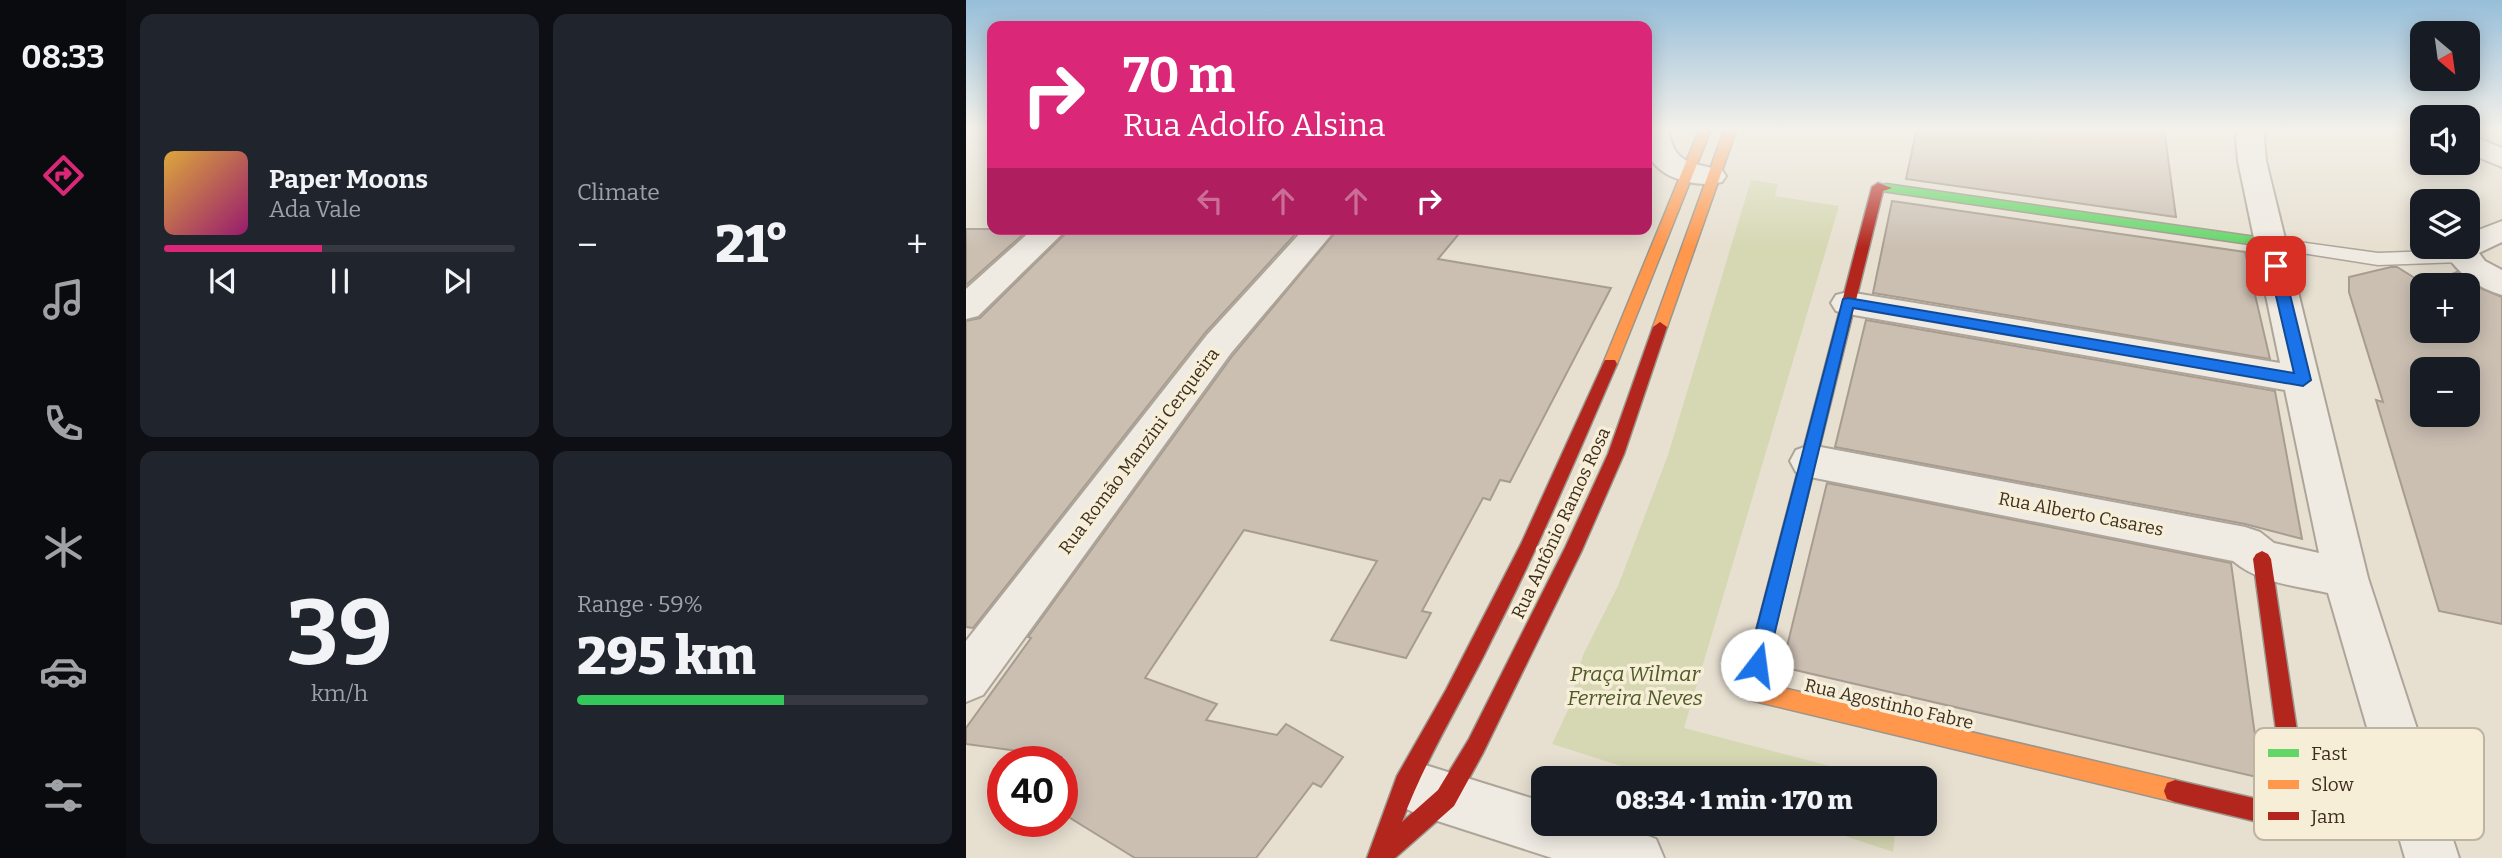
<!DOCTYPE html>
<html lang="en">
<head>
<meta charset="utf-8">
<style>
	body { margin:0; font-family:Bitter,serif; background:#20242c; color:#f1f3f6; height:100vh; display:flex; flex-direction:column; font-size:26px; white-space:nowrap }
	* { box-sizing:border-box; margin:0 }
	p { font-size:23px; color:#9ea1a6 }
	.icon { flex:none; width:38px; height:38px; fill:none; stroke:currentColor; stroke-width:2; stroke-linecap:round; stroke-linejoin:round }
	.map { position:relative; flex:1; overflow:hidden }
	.drawer { display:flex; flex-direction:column; gap:14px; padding:14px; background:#0d0f14; width:840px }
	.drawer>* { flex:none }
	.hud { position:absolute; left:21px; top:21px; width:665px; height:214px; border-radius:14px; box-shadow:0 4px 18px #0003; background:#db2777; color:#fff; overflow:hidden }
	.needle { width:46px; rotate:151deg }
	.controls { position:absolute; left:1444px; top:21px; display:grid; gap:14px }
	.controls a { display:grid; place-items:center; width:70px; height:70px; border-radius:14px; background:#171b24; box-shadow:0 4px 18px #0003; font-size:35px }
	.speed { position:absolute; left:21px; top:746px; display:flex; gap:14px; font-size:35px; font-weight:700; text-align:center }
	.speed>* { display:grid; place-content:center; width:91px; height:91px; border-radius:50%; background:#171b24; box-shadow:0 4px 18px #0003; line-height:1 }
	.speed .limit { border:10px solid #d22; background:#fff; color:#111 }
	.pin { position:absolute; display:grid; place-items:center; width:60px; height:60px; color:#fff; margin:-30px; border-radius:14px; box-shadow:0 4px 10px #0006 }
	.me { position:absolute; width:77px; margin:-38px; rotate:15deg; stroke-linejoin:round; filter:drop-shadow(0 0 5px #0008) }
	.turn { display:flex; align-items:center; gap:24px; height:147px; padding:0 21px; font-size:32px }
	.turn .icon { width:91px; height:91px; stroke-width:2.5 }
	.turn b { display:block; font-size:49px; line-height:60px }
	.lanes { display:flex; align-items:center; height:66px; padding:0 21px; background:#0003; justify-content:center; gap:35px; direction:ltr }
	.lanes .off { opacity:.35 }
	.big { font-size:52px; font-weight:800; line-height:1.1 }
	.drawer .widget { flex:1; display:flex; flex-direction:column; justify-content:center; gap:10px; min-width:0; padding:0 24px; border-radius:14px; background:#20242c }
	.drawer .dial { align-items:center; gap:0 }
	.dial b { font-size:91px; line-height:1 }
	.song { display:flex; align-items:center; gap:21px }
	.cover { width:84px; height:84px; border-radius:10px; background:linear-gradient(135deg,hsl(40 70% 55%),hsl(320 70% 35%)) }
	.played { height:7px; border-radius:4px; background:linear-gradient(90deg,#db2777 45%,#363941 45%) }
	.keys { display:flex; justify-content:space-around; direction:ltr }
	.heat { display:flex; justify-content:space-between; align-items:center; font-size:38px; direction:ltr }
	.charge { height:10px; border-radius:5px; background:linear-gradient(90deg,#34c759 59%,#363941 0) }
	.drawer .tiles { flex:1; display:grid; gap:14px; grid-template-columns:repeat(2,1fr) }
	.trip { position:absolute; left:565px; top:766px; width:406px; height:70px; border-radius:14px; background:#171b24; box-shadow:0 4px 18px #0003; font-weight:800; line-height:70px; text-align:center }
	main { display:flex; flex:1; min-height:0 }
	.tabs { display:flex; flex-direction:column; width:126px; justify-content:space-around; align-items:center; background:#090b0e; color:#9ea1a6 }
	.tabs .icon { width:49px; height:49px }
	.tabs .selected { color:#db2777 }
	.tabs b { font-size:32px; color:#f1f3f6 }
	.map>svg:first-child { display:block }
	.green { fill:#d6d7b3 }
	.building { fill:#cbbfb2; stroke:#a89c90; stroke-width:2; fill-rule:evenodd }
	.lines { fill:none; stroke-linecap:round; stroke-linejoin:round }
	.lane-casing { stroke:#ada599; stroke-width:3 }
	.street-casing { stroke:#ada599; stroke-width:4 }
	.fast-casing { stroke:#9c958a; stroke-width:3 }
	.slow-casing { stroke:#9c958a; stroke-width:3 }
	.jam-casing { stroke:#9c958a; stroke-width:3 }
	.lane { fill:#efebe3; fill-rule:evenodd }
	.street { fill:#efebe3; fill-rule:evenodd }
	.fast { fill:#63d668; fill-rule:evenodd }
	.slow { fill:#ff974d; fill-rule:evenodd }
	.jam { fill:#b3261e; fill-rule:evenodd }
	.route { fill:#1a73e8; stroke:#114b97; stroke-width:2 }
	.labels { text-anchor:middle; stroke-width:7; stroke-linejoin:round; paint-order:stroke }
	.street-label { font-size:18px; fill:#3d2e20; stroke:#f7eed8 }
	.near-park-label { font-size:21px; font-style:italic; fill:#4d5a26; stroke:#f7eed8 }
	.key { fill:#f7eed8; stroke:#bfb4a1; stroke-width:2 }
	.key-label { font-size:19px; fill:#3d2e20 }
</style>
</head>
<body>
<main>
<nav class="tabs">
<b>08:33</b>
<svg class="icon selected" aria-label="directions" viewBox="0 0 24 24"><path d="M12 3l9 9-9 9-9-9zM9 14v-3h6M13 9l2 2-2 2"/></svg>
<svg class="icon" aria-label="music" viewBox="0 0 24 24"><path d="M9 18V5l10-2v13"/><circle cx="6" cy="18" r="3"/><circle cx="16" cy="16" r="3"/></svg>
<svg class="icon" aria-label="phone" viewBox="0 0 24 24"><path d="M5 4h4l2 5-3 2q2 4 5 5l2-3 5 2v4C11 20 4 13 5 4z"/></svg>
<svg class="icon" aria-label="climate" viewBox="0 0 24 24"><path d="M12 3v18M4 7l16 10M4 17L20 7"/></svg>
<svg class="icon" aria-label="car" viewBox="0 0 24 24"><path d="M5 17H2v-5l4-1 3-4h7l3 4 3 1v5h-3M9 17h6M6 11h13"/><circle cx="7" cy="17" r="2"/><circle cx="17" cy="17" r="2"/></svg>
<svg class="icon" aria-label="filters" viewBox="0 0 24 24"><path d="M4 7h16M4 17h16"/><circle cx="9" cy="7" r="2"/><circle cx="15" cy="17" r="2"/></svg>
</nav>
<section class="drawer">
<div class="tiles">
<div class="widget">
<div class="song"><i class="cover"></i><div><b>Paper Moons</b><p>Ada Vale</p></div></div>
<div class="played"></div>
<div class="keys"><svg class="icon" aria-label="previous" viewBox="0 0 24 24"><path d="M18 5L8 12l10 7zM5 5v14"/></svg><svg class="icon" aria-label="pause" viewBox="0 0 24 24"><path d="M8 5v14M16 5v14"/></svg><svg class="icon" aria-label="next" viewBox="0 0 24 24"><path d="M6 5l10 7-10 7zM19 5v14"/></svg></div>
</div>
<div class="widget"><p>Climate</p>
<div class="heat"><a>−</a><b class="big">21°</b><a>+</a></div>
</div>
<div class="widget dial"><b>39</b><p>km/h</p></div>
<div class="widget"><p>Range · 59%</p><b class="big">295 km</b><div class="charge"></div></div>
</div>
</section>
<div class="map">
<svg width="1536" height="858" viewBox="0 0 1536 858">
	<rect width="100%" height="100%" fill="#e7e0d1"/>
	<path class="green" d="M785,180L812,184L809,196L873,206L718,728L914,779H696L586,744L602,710L617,655L652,586L702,455Z
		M843,824H930L927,852Z"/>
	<path class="building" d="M951,128H1198L1210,217L940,179Z
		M926,201L1279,252L1304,359L907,293Z
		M0,229H63L0,285Z
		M104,229H334L239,333L7,628L0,627V321L14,318Z
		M372,229H497L472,259L645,288L544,482L534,480L524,500L517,498L456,611L465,613L440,658L365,640L411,561L278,530L179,678L251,704L240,720L311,735L320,724L377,757L355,787L347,783L290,858H169L96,813V757L0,744V728L65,638L62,637L267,355Z
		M1425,267H1431L1460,285L1491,272L1509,286L1536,297V624L1473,611L1410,400L1417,402L1383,292V277ZM1456,285H1502V331H1456ZM1456,369H1502V415H1456Z
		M900,320L1309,391L1336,539L1279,524L869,447Z
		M861,483L1265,563L1295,778L816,667Z"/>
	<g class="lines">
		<g class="lane-casing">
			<path id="lane" d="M1304,238L1412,253L1495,250L1504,256L1495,262L1412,265L1298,247L1295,243Z"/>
		</g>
		<g class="street-casing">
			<path id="street" d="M681,128H702C707,165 727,163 756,170L760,176L756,182C731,188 689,179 681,150C679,144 681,134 681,128Z
				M1274,128H1300L1298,137L1300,161L1402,578L1493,858H1439L1362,593C1330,586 1293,583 1267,561L844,477L830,472L824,461L830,450L844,445L1279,527L1294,532L1308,543L1353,553L1319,390L882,314L870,311L865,303L870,295L882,292L1314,363L1272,161L1270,137Z
				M1502,134L1536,148V167L1502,153Z
				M1536,221V242L1513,253L1519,261L1536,270V295C1511,288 1492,273 1478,252L1482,247H1502V234Z
				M67,229H101L12,316L0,319V289Z
				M338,229H370L265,353L17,695L0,702V641L241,335Z
				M456,764L578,802V824H651L690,839L698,858H586L456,816L438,808L430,790L438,772Z"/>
		</g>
		<g class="fast-casing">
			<path id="fast" d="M920,184L1304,239L1310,243L1304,247L916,191L914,188Z"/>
		</g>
		<g class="slow-casing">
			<path id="slow" d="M734,128L745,129L651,364L649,368H639L637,364Z
				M759,128H771L701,327L694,332L689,330L687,327Z
				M798,626L805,629L807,635L796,683L1209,780L1217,783L1220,791L1217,799L1209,802L784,700L777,697L774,690L789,635L791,629Z"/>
		</g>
		<g class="jam-casing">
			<path id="jam" d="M912,183L926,188L917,191L807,635L805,641L798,644L791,641L789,635L906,187Z
				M694,322L701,327L658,454L616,550L517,753L488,806L429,858H401L431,776L480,690L555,544L637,364L639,360H649L651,364C611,457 571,550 525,641C496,701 459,759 436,822L472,790L503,739L599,548L642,454L687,327Z
				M1296,551L1302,554L1305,559L1341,797L1333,823L1313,827L1209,802L1201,799L1198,791L1201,783L1209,780L1317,805L1319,797L1287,559L1290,554Z"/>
		</g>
		<use href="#lane" class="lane"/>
		<use href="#street" class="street"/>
		<use href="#fast" class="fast"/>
		<use href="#slow" class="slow"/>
		<use href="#jam" class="jam"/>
	</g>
	<linearGradient id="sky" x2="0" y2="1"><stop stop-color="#96bed9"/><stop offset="0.52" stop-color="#f4f1ea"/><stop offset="1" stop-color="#f4f1ea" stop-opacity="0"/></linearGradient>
	<rect width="1536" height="248" fill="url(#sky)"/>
	<path class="route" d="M1310,262L1317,266L1345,380L1337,386L887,308L801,665L798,672L791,674L784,672L781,665L877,299L882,298L1328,373L1303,266Z"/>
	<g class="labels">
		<g class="street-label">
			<text transform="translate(173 451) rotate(-53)" y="6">Rua Romão Manzini Cerqueira</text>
			<text transform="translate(1115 514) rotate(11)" y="6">Rua Alberto Casares</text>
			<text transform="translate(595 523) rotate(-65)" y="6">Rua Antônio Ramos Rosa</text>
			<text transform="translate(923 704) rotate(13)" y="6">Rua Agostinho Fabre</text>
		</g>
		<g class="near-park-label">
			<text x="669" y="681">Praça Wilmar<tspan x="669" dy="24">Ferreira Neves</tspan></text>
		</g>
	</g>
	<rect x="1288" y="728" width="230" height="112" rx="10" class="key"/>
	<rect x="1302" y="749" width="31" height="8" fill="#63d668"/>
	<rect x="1302" y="780" width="31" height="9" fill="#ff974d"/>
	<rect x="1302" y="812" width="31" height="8" fill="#b3261e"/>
	<g class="key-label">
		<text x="1345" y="760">Fast</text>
		<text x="1345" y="791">Slow</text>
		<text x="1345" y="823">Jam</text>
	</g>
</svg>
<div class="controls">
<a><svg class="needle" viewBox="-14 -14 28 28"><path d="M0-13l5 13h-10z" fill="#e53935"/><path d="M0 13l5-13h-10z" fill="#9ea1a6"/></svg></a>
<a><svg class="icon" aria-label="sound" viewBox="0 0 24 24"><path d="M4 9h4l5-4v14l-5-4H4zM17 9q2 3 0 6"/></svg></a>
<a><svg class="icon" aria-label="layers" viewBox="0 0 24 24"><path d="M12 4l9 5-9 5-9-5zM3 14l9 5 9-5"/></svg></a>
<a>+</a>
<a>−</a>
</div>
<div class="speed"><div class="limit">40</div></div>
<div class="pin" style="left:1310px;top:266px;background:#d93025"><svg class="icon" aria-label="arrive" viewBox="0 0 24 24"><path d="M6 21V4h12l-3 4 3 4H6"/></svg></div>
<svg class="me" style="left:791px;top:665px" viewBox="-20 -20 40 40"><circle r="19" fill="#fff"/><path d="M0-13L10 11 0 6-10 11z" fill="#1a73e8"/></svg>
<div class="trip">08:34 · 1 min · 170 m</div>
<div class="hud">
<div class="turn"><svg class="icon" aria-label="right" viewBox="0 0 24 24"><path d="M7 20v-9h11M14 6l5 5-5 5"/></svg><div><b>70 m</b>Rua Adolfo Alsina</div></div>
<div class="lanes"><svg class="icon off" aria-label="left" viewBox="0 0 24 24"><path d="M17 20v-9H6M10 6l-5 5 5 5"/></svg><svg class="icon off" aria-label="ahead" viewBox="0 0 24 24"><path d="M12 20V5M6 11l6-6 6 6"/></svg><svg class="icon off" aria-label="ahead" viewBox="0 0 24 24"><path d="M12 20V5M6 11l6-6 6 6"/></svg><svg class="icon" aria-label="right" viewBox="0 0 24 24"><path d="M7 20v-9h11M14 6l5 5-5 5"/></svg></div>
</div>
</div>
</main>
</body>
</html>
